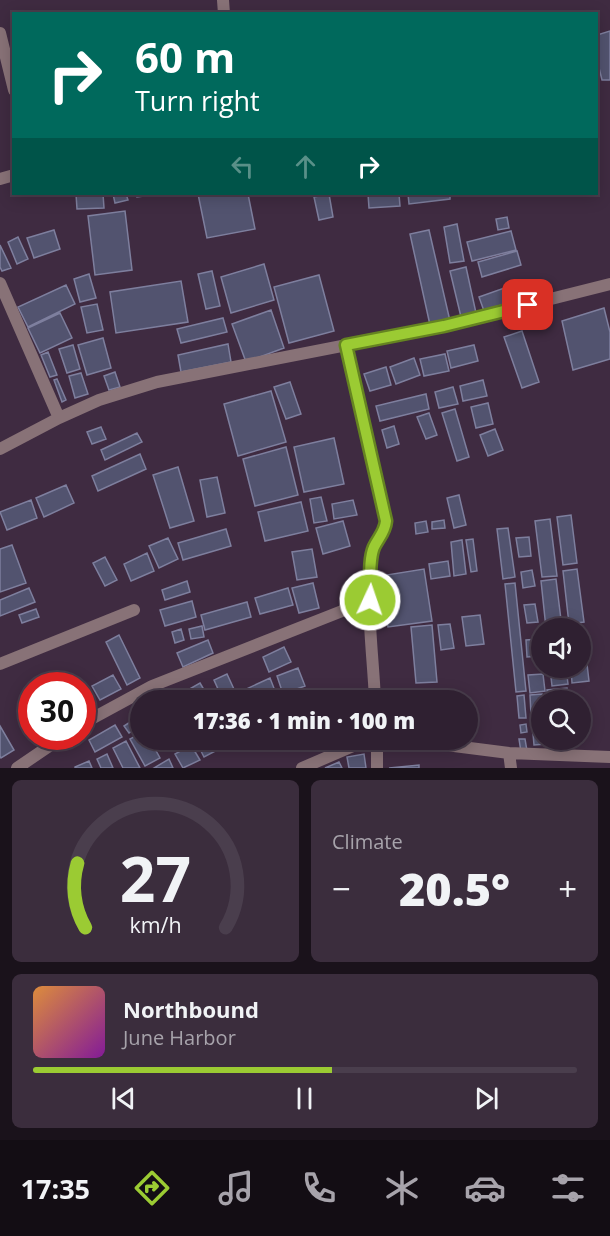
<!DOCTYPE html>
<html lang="en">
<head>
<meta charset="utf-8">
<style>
	body { margin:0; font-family:"Open Sans",sans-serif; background:#3b2d3d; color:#f1f3f6; height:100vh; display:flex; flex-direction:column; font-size:22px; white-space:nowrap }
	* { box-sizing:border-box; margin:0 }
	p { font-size:20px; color:#a7a3ab }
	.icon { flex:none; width:33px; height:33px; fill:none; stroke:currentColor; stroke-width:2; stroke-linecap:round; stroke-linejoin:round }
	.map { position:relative; height:768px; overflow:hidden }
	.details { display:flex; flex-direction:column; gap:12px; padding:12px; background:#1a121b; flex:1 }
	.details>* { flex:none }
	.guide { position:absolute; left:12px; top:12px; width:586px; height:183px; border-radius:0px; box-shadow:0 3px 15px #0003,0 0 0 2px #4a3e4d; background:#00695c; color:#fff; overflow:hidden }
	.tools { position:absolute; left:531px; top:618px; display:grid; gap:12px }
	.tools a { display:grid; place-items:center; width:60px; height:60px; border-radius:50%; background:#2f2031; box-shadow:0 3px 15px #0003,0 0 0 2px #4a3e4d; font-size:30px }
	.speed { position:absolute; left:18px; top:672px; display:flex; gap:12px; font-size:30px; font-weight:700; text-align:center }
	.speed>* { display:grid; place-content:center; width:78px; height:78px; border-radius:50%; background:#2f2031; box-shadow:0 3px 15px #0003,0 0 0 2px #4a3e4d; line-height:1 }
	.speed .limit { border:9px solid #d22; background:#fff; color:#111 }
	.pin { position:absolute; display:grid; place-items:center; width:51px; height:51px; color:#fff; margin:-26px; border-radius:12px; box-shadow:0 3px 9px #0006 }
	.me { position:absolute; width:66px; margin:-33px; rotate:3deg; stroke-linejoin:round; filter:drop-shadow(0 0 4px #0008) }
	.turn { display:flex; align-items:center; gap:21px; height:126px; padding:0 24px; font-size:27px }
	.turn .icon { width:78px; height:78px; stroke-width:2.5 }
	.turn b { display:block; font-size:42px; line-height:51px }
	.lanes { display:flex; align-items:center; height:57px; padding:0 24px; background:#0003; justify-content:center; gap:30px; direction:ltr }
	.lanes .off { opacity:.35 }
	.big { font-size:45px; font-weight:800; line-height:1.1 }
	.details .widget { flex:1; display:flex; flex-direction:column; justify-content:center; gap:9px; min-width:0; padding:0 21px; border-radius:9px; background:#3b2d3d }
	.details .dial { align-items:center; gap:0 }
	.dial svg { height:156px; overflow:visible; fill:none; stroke:#4a3e4d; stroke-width:7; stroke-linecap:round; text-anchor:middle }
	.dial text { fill:#f1f3f6; stroke:none }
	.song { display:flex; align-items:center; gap:18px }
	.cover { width:72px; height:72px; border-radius:9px; background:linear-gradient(135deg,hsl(30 70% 55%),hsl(290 70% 35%)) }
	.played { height:6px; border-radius:3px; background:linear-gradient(90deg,#9bcb33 55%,#4a3e4d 55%) }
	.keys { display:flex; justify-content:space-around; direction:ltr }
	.heat { display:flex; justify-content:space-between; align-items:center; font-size:33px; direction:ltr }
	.details .tiles { flex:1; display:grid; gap:12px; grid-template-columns:1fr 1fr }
	.widget:last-child { grid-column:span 2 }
	.trip { position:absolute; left:130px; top:690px; width:348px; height:60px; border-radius:30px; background:#2f2031; box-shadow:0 3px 15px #0003,0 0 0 2px #4a3e4d; font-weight:800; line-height:60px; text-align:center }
	.tab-bar { display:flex; height:96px; justify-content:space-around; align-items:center; background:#130d14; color:#a7a3ab }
	.tab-bar .icon { width:42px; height:42px }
	.tab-bar .selected { color:#9bcb33 }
	.tab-bar b { font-size:27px; color:#f1f3f6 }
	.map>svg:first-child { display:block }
	.building { fill:#52536f; stroke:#7e7f9e; stroke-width:1.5 }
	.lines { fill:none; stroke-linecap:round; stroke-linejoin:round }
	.street { stroke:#887277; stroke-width:12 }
	.route-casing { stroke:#658421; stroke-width:15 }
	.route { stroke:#9bcb33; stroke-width:10 }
</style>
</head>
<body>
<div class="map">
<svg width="610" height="768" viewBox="0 0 610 768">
	<rect width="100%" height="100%" fill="#3f2b41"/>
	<path class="building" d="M610,31V80H602L597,60V35Z
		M76,194H103L104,208L77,209Z
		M113,194H126L128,200L115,203Z
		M137,194H160L137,197Z
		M198,194H248L255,229L207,238Z
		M329,194L333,217L319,220L314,197Z
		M368,194H399L400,206L369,208Z
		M408,194H450V199L409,204Z
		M125,211L132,270L95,275L88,216Z
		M507,217L509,228L498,230L496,219Z
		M457,224L464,261L450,263L444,227Z
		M54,230L60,249L34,258L27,238Z
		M429,230L450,321L430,325L410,234Z
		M511,231L516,250L472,261L467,242Z
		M18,237L28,259L17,264L8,242Z
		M0,245L11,268L2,271L0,267Z
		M517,251L521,265L482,277L478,262Z
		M264,264L274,300L231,313L221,277Z
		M466,267L476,313L461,317L450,271Z
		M212,271L220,306L206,309L198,274Z
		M89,274L96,298L80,302L74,279Z
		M319,275L334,331L289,343L274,287Z
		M181,281L188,322L116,333L110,292Z
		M524,281L529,295L484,311L479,297Z
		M66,285L75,304L28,327L18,307Z
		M97,304L103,330L87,333L81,307Z
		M604,308L610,332V359L573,370L562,321Z
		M271,310L284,348L246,362L232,324Z
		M60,313L72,338L40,353L28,328Z
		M223,318L227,332L181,343L177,329Z
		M522,331L539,382L522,388L504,337Z
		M103,338L111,368L87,375L78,345Z
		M228,344L231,362L181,372L178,355Z
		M73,345L80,369L67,373L59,349Z
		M474,345L478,361L451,368L447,351Z
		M48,352L57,375L50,377L41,355Z
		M445,354L449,371L424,376L420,359Z
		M414,358L420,375L396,384L390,367Z
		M386,367L391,385L370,391L364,374Z
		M115,372L120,387L109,390L104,376Z
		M81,373L88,394L75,398L69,376Z
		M57,379L66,400L62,402L54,380Z
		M483,380L487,396L463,401L460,386Z
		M290,382L301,414L286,419L274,387Z
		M453,387L458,404L439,408L435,392Z
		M271,391L286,442L238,456L224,404Z
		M426,394L429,409L380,421L376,406Z
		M488,403L493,424L476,428L471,407Z
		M455,409L469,457L457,461L442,413Z
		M429,413L437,435L426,439L417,417Z
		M394,426L399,444L387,448L382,430Z
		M101,427L106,439L92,444L87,432Z
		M495,429L503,450L488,456L480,435Z
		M137,433L142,442L105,460L101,450Z
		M334,438L344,484L304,492L294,447Z
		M286,447L298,495L255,506L243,459Z
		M140,454L146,469L98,491L92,476Z
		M178,467L194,521L170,528L153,475Z
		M217,477L225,513L207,517L200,480Z
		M66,485L74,503L44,517L36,498Z
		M459,495L466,525L454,528L447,498Z
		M321,497L327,521L314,523L310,499Z
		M31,500L37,518L7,530L0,512Z
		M353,500L357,515L334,519L332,504Z
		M301,502L308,531L265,541L258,512Z
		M571,515L577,563L563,565L557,517Z
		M550,519L557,576L542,577L535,521Z
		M444,520L445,528L432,529V522Z
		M343,521L350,546L323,554L316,528Z
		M426,521L428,532L416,534L415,523Z
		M508,528L515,577L503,579L497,529Z
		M226,529L231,546L183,560L178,543Z
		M529,537L531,556L519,557L516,538Z
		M168,538L178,559L159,568L149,546Z
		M473,539L477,571L471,572L466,540Z
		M462,540L466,574L454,576L451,542Z
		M12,545L26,583L0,592V549Z
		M312,549L317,577L297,580L292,552Z
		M147,553L154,571L131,581L124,564Z
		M105,557L117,580L105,586L93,563Z
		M448,561L450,576L431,579L429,564Z
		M424,569L432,621L388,627L380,576Z
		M577,569L584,622L569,624L563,571Z
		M532,570L535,586L523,588L521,572Z
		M556,579L562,628H546L541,581Z
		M187,581L190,592L165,600L162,590Z
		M313,583L319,608L299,613L292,588Z
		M515,583L526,691L516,692L505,584Z
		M29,588L35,602L0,616V600Z
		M288,588L293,605L260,614L255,598Z
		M192,601L196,617L165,626L160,610Z
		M247,602L251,617L205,630L201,615Z
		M535,604L538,622L527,623L524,605Z
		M36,609L39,617L22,623L19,615Z
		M480,615L484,644L466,646L462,617Z
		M450,624L454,648L441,650L438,625Z
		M432,625L437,682L416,683L411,627Z
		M202,626L204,637L191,639L189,629Z
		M181,629L184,640L175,643L172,632Z
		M583,630L589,681L572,683L571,668H580V631Z
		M119,635L140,678L127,685L106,642Z
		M539,639L540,656L527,657L526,640Z
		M208,640L213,653L183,667L177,653Z
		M284,647L291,662L269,672L263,657Z
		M298,668L305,686L283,694L277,676Z
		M550,668H566L568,684L552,686Z
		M227,674L239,700H223L214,680Z
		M543,674L545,691L530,693L528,675Z
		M113,675L121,689L100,700L92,686Z
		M270,678L277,696L268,700H247L242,691Z
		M200,683L210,700H182L179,695Z
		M567,688L568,700H548L547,690Z
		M542,694V714L531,715L530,695Z
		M524,695L526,718H519L517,696Z
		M141,715V726L129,733L124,726Z
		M542,721V740H546V744L534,745L532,722Z
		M526,724L527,732L521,733L520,725Z
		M115,725L122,737L95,752L89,740Z
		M0,726L14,750L1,758L0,756Z
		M141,733V740H150L160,758L145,766L130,739Z
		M519,739H525L527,751L521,752Z
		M198,740H225L227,745L204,757L196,741Z
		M279,740H302L285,750Z
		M126,741L140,768H123L113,748Z
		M191,745L200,760L183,768L175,754Z
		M107,754L113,768H101L97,759Z
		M364,754L366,768H349L347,757Z
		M169,759L173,768H154Z
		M89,761L92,768H75V767Z
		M339,762L342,768H325Z
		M419,765V768H389Z"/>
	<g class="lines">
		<path class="street" d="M223,0L224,14
			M0,33L14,90
			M0,179L14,175
			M0,283L59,418
			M346,345L386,521C385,534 374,542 372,555C365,600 373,654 375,700
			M0,449L59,418L99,400L157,382L444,326L610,284
			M0,664L134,610
			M82,724L152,686L370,600
			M407,740L509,753L610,757
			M509,753L511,768
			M17,768L64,736
			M302,768L367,740
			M377,768V740"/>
	</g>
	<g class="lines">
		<g class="route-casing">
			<path id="route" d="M370,600C371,584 368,561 374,547C379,537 385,532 386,521L346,345L444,326L528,305"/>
		</g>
		<use href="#route" class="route"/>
	</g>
</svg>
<div class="tools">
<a><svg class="icon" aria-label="sound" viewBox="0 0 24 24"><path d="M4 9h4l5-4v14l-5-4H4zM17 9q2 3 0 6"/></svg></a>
<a><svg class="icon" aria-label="search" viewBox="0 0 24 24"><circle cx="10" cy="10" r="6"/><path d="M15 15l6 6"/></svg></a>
</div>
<div class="speed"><div class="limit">30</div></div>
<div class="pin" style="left:528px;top:305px;background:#d93025"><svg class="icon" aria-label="arrive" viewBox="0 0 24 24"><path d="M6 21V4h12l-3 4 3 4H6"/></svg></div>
<svg class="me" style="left:370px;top:600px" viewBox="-20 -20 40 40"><circle r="17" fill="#9bcb33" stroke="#fff" stroke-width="3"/><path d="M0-11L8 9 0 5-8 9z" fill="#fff"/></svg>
<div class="trip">17:36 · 1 min · 100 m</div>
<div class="guide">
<div class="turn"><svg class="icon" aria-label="right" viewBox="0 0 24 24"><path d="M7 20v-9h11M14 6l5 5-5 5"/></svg><div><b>60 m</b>Turn right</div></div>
<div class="lanes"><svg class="icon off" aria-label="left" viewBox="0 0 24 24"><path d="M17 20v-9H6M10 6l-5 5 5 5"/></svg><svg class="icon off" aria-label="ahead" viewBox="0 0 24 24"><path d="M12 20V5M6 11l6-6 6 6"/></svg><svg class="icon" aria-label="right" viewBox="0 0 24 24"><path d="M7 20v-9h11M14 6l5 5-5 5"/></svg></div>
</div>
</div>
<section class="details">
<div class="tiles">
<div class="widget dial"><svg viewBox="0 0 100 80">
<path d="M14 69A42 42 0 1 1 86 69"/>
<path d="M14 69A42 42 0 0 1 10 36" stroke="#9bcb33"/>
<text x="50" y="56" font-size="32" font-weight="700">27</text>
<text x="50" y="72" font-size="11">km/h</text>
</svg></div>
<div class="widget"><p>Climate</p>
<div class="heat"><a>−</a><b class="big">20.5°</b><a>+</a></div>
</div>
<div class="widget">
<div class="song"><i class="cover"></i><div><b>Northbound</b><p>June Harbor</p></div></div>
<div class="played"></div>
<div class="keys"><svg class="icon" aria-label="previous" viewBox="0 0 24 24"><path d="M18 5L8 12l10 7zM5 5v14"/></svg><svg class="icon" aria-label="pause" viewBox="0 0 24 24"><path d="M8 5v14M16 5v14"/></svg><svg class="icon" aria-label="next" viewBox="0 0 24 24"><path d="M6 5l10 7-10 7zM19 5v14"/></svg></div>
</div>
</div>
</section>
<nav class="tab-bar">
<b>17:35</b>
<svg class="icon selected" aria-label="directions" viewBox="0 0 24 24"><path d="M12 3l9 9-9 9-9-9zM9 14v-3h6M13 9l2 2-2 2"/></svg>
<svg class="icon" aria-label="music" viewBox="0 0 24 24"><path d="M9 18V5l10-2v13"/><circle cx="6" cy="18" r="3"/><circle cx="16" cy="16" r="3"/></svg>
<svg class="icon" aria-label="phone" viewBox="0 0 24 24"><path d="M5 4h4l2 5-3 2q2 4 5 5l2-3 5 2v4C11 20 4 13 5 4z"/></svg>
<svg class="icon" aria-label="climate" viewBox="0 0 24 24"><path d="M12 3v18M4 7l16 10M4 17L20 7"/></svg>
<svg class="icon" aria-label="car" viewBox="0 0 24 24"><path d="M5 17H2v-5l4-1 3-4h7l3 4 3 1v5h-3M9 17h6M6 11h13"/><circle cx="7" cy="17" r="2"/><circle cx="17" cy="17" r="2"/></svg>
<svg class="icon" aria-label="filters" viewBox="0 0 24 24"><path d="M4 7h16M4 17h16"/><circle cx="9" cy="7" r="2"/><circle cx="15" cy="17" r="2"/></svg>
</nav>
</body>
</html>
